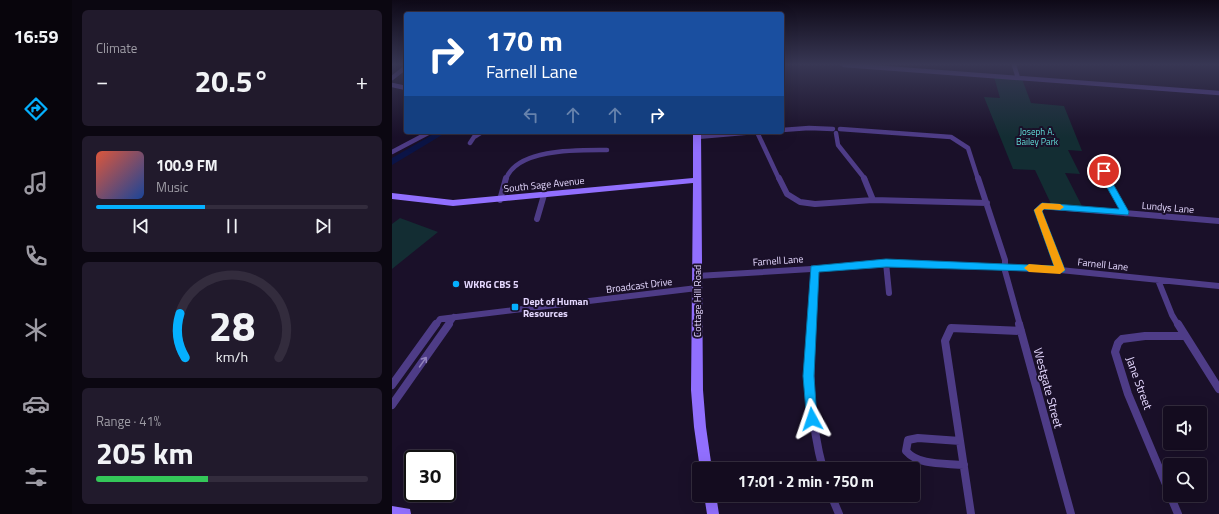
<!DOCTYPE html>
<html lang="en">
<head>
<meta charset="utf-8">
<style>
	body { margin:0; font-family:"Titillium Web",sans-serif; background:#211a2c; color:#f1f3f6; height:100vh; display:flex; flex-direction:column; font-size:15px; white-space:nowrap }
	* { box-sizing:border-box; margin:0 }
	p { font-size:13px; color:#9d9ba4 }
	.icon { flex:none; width:22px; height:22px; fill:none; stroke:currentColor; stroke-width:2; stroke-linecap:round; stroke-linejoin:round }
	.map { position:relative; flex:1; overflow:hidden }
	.details { display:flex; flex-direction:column; gap:10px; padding:10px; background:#0b0711; width:320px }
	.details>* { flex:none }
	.hud { position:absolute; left:12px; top:12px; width:380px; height:122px; border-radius:4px; box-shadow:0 4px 16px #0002,0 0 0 1px #332c3d; background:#1a4fa0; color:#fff; overflow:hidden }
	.tools { position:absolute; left:771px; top:406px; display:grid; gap:8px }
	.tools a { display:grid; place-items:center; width:44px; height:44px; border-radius:4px; background:#140c1f; box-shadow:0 4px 16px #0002,0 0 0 1px #332c3d; font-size:20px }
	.speed { position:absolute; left:12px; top:450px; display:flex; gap:8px; font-size:20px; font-weight:700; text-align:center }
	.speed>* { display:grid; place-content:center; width:52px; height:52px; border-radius:50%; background:#140c1f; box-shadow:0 4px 16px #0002,0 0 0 1px #332c3d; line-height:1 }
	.speed .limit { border:2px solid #111; border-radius:6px; background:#fff; color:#111 }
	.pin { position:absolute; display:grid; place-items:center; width:34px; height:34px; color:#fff; margin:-17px; border:2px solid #fff; border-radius:50%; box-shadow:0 1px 4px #0007 }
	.me { position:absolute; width:44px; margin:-22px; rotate:355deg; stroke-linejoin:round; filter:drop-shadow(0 0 3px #0008) }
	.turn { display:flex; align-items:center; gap:14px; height:84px; padding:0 16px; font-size:18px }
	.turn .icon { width:52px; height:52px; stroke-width:2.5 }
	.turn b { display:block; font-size:28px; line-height:34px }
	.lanes { display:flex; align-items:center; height:38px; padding:0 16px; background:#0003; justify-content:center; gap:20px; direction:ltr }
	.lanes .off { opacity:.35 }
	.big { font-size:30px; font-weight:700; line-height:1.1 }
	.details .tile { flex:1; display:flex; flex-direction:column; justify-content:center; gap:6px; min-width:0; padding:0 14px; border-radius:6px; background:#211a2c }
	.details .dial { align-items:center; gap:0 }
	.dial svg { height:104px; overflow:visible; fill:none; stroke:#332c3d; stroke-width:7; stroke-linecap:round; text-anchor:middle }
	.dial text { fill:#f1f3f6; stroke:none }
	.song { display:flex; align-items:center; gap:12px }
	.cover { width:48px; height:48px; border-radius:6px; background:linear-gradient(135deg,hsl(10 70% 55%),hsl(220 70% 35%)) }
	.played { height:4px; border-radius:2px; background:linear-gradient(90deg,#05b0fe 40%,#332c3d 40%) }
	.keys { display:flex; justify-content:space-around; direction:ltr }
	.heat { display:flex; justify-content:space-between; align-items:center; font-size:22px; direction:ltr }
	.charge { height:6px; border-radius:3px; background:linear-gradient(90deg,#34c759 41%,#332c3d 0) }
	.trip { position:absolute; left:300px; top:462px; width:228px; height:40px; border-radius:4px; background:#140c1f; box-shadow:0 4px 16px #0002,0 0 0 1px #332c3d; font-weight:700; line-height:40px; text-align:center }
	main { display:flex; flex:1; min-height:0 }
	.menu { display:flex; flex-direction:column; width:72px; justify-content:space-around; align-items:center; background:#08050c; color:#9d9ba4 }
	.menu .icon { width:28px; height:28px }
	.menu .on { color:#05b0fe }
	.menu b { font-size:18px; color:#f1f3f6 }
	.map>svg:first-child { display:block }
	.green { fill:#132d33 }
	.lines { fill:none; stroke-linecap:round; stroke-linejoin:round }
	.river { fill:#0b1447; fill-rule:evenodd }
	.street-far2 { stroke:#4e3c87; stroke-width:4.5 }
	.street-far1 { stroke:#4e3c87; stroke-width:6 }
	.street { stroke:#4e3c87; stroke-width:8 }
	.secondary { fill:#916ffe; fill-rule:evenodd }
	.oneway { stroke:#9282bd }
	.route { fill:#05b0fe; stroke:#0372a5 }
	.slow { fill:#f59e0b }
	.poi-dot { fill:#05b0fe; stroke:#1a1029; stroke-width:1.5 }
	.labels { text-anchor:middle; stroke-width:4; stroke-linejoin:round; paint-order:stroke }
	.far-park-label { font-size:9px; fill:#63e0db; stroke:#1a1029 }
	.street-label { font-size:10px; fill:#e5d8ff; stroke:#1a1029 }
	.poi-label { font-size:10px; font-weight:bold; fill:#e5d8ff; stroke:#1a1029; text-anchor:start }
	.near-street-label { font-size:12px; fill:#e5d8ff; stroke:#1a1029 }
</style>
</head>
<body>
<main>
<nav class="menu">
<b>16:59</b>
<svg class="icon on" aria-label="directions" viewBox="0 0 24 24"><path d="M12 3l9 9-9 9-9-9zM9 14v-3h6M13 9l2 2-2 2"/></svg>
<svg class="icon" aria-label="music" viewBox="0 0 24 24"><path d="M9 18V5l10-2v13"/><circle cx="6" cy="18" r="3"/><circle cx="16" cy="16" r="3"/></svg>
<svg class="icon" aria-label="phone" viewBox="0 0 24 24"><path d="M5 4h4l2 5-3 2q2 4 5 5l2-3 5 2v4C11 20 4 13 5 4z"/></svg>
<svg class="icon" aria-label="climate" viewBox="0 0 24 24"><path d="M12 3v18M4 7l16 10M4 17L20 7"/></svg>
<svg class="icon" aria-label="car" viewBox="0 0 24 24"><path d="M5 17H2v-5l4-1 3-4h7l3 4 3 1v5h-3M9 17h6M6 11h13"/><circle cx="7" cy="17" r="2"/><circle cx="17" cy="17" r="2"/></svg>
<svg class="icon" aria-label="filters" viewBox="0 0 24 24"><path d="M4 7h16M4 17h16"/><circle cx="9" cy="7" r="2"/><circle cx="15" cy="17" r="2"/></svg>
</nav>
<section class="details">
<div class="tile"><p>Climate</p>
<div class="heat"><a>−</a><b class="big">20.5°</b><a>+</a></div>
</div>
<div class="tile">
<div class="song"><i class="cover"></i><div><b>100.9 FM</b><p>Music</p></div></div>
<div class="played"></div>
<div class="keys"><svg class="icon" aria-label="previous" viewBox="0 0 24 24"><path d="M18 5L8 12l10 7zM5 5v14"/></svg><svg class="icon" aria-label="pause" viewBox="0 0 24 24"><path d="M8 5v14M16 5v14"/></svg><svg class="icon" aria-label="next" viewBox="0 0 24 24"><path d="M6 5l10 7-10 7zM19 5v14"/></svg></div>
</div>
<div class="tile dial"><svg viewBox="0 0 100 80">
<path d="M14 69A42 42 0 1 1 86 69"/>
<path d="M14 69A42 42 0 0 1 10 35" stroke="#05b0fe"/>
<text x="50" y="56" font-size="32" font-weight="700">28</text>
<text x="50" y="72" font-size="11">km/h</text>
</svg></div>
<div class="tile"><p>Range · 41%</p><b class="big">205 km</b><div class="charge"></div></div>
</section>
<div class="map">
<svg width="827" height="514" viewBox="0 0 827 514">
	<rect width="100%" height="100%" fill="#1a1029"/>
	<path class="green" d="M602,77L630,79L639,103L672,106L690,151L676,150L688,174L673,173L691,208L660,206L643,170L621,169L592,97L608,98Z
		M8,218L46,232L0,269V224Z"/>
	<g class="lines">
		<path class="river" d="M45,132H55L0,165V158Z"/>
		<path class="street-far2" d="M452,65L827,93
			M622,65L626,78
			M0,78L14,67
			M0,85L14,88
			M448,129L559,137L576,148L586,179
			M390,130L417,128L441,129
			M365,132L387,179
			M444,133L446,145L473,179
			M305,137L363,132
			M78,143L82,137L90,132
			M0,152L38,132
			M712,171L715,179
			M114,179C125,148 187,150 215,150"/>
		<path class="street-far1" d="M387,178L395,194L408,202L423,204L481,200L595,203
			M472,178L481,200
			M586,178L613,260V271L628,325
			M714,178L733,213
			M108,200L114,178
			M145,219L152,195
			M494,263L497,293
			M668,270L646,210L650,206L827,221
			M305,276L518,263L668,270L827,286
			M766,280L780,315L786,325
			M44,325L48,319L305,288
			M56,325L62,317
			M419,325L423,268"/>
		<path class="street" d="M419,324C417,374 418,421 431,469
			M627,324L679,514
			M786,324L827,389
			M0,385L44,324
			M0,405L57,324
			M568,441L526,438L516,440L514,451C527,466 553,463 572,465
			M778,494L736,394L723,352L726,343L730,339L753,336H792
			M439,495L447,514
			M778,495L786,514
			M579,514L553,341L559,328L629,331"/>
		<path class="secondary" d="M301,132H309L311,390L314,427L320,469H308L302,427L299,390L301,183L61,206L0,199V193L61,200L301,178Z
			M312,495H324L327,514H315Z
			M0,506L18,509L19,514H0Z"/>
	</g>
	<defs><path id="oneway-shaft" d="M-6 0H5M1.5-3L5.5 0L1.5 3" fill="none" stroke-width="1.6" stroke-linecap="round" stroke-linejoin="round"/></defs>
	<use class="oneway" href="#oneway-shaft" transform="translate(31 362) rotate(-55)"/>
	<linearGradient id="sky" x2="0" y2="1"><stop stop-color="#0e0917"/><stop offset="0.47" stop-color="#383754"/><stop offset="1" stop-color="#383754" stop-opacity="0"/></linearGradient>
	<rect width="827" height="137" fill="url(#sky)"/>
	<path class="route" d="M712,168L716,171L720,182L737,212L736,215L652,209L650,211L673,270L672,272L494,267L427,272L422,376L425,419L424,423L420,425L415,423L411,376L419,266L494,259L662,266L642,210L650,203L727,209L712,182L708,171Z"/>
	<path class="slow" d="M650,203L668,204L672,207L668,210L652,209L650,211L673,270L668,274L637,272L632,268L637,264L662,266L642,210Z"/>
	<g class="poi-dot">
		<circle cx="64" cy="284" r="4"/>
		<rect x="119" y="303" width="8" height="8" rx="2"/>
	</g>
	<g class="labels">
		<g class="far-park-label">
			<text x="645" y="135">Joseph A.<tspan x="645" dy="10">Bailey Park</tspan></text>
		</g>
		<g class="street-label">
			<text transform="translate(152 184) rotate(-6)" y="4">South Sage Avenue</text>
			<text transform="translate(776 207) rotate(5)" y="4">Lundys Lane</text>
			<text transform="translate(386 260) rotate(-4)" y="4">Farnell Lane</text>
			<text transform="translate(711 264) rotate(6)" y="4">Farnell Lane</text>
			<text transform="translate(247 285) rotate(-7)" y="4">Broadcast Drive</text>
			<text transform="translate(305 301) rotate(-90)" y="4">Cottage Hill Road</text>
		</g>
		<g class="poi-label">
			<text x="72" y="288">WKRG CBS 5</text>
			<text x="131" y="305">Dept of Human<tspan x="131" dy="12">Resources</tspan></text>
		</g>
		<g class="near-street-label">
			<text transform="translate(747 383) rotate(70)" y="4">Jane Street</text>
			<text transform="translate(656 388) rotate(75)" y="4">Westgate Street</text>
		</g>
	</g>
</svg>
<div class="tools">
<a><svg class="icon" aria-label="sound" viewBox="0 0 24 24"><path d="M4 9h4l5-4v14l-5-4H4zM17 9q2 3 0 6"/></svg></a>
<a><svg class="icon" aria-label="search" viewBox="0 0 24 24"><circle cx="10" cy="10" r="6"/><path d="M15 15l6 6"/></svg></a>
</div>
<div class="speed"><div class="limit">30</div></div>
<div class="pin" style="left:712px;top:171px;background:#d93025"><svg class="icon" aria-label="arrive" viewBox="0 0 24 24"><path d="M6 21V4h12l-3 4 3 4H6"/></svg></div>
<svg class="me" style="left:420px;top:419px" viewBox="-20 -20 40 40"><path d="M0-17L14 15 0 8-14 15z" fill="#05b0fe" stroke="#fff" stroke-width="4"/></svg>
<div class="trip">17:01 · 2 min · 750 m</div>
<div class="hud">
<div class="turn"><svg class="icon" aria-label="right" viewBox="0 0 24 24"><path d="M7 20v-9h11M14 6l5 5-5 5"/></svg><div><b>170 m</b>Farnell Lane</div></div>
<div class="lanes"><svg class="icon off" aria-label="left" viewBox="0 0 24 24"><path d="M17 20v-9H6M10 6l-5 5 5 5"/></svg><svg class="icon off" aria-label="ahead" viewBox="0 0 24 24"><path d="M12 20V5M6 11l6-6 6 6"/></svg><svg class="icon off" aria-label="ahead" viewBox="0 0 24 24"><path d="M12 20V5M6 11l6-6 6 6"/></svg><svg class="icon" aria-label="right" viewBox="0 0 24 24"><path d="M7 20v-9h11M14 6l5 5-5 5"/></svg></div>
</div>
</div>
</main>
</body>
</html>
